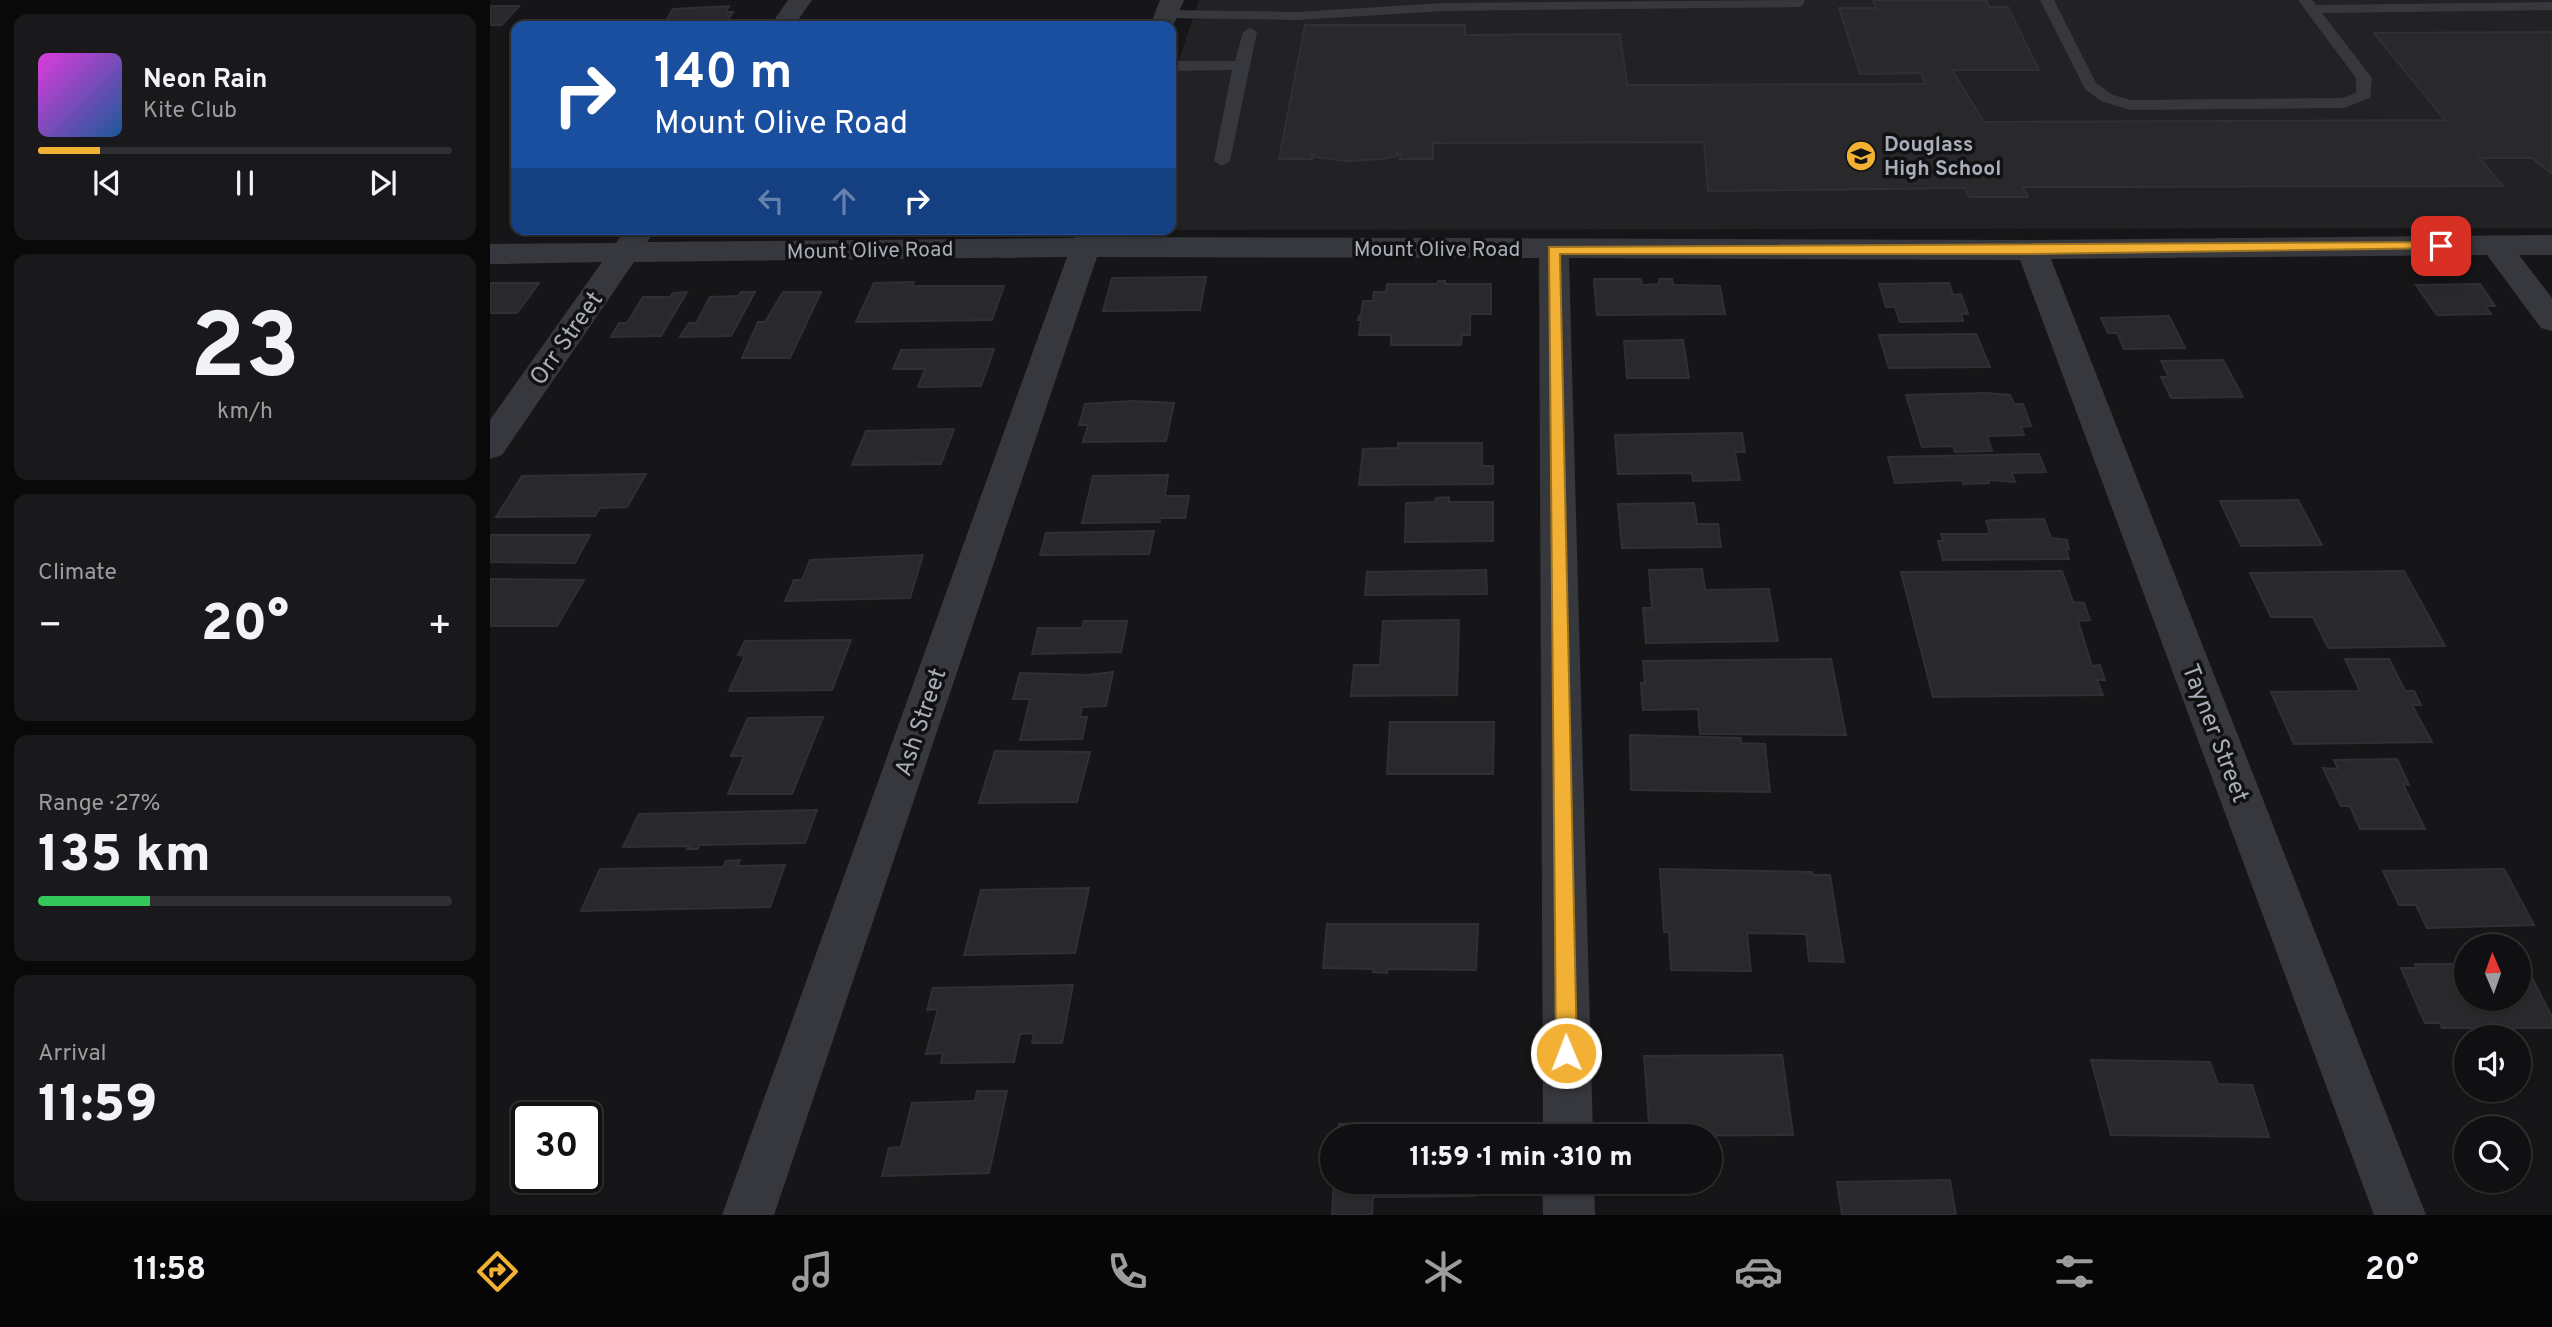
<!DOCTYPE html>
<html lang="en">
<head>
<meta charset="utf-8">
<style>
	body { margin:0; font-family:Overpass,sans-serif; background:#19191b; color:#f1f3f6; height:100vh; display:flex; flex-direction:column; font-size:26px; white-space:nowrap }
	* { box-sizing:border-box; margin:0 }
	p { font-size:23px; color:#9c9d9f }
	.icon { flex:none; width:38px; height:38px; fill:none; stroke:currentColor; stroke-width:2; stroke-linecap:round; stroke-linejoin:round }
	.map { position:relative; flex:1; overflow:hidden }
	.details { display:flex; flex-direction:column; gap:14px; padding:14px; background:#09090a; width:490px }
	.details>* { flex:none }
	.hud { position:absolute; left:21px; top:21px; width:665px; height:214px; border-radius:14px; box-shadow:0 2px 5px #0004,0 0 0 2px #303032; background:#1a4fa0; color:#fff; overflow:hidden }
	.needle { width:46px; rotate:358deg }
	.controls { position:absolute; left:1964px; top:934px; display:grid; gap:14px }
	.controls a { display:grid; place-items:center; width:77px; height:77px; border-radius:50%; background:#101012; box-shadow:0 2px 5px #0004,0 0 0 2px #303032; font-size:35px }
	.speed { position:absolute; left:21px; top:1102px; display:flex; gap:14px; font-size:35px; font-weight:700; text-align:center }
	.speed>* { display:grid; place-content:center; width:91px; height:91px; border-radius:50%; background:#101012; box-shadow:0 2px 5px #0004,0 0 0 2px #303032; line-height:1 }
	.speed .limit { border:4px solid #111; border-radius:10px; background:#fff; color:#111 }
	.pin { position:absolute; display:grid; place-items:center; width:60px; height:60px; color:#fff; margin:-30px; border-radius:14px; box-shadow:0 4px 10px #0006 }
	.me { position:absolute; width:77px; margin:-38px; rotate:359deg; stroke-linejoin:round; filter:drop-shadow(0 0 5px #0008) }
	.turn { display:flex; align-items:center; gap:24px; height:147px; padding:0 28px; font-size:32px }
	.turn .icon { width:91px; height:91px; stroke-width:2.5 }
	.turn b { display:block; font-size:49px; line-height:60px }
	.lanes { display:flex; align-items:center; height:66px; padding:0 28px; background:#0003; justify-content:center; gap:35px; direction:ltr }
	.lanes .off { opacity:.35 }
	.big { font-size:52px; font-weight:800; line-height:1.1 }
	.details .card { flex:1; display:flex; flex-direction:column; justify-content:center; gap:10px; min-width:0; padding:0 24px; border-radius:14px; background:#19191b }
	.details .dial { align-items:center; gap:0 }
	.dial b { font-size:91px; line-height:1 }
	.song { display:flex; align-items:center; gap:21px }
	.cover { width:84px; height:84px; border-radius:10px; background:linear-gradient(135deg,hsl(300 70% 55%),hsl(210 70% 35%)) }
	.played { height:7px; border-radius:4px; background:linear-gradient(90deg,#f2b134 15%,#303032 15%) }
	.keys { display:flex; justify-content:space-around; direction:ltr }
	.heat { display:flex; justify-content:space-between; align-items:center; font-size:38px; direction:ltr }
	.charge { height:10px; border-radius:5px; background:linear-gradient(90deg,#34c759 27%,#303032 0) }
	.trip { position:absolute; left:830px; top:1124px; width:402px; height:70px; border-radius:35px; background:#101012; box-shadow:0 2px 5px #0004,0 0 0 2px #303032; font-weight:800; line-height:70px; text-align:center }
	.tabs { display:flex; height:112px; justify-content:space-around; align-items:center; background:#060607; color:#9c9d9f }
	.tabs .icon { width:49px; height:49px }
	.tabs .selected { color:#f2b134 }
	.tabs b { font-size:32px; color:#f1f3f6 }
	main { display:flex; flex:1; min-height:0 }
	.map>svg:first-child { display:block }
	.built { fill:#222225 }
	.building { fill:#29292c; stroke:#303034; stroke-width:2 }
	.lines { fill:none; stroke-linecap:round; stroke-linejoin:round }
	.lane { fill:#37383d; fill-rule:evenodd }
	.street { fill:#37383d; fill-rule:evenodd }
	.route { fill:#f2b134; stroke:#9d7322; stroke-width:2 }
	.labels { text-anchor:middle; stroke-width:7; stroke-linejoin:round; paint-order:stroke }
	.far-poi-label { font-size:21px; font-weight:bold; fill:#a8adb8; stroke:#111113; text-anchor:start }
	.far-street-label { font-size:21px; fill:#a8adb8; stroke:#111113 }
	.street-label { font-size:24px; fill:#a8adb8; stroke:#111113 }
</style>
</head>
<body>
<main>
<section class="details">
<div class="card">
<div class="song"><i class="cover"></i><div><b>Neon Rain</b><p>Kite Club</p></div></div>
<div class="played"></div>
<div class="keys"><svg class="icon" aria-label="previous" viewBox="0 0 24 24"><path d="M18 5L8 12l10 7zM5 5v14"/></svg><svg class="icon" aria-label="pause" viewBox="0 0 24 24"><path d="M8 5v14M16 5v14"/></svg><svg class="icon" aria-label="next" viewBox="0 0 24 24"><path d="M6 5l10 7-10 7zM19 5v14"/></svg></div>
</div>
<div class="card dial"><b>23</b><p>km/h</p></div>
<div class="card"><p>Climate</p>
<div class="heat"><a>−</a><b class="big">20°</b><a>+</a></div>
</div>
<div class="card"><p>Range · 27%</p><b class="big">135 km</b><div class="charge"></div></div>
<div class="card"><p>Arrival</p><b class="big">11:59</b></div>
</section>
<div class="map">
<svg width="2062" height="1215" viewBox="0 0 2062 1215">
	<rect width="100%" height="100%" fill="#161618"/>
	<path class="built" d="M709,0H2062V228L631,230L681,229V83Z"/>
	<path class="building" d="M1383,0H1496L1499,7H1518L1549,70H1462L1494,122L1955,120L1884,33L2062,32V174L2042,158H1989L2013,186L1533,187L1538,197H1479L1475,188L1218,191L1214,142L943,143V159H910V154L907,153V156L894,159L856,161L824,157L825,154H822V159H789L815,25H975V35L1130,34L1137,85L1435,84L1431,73L1370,74L1349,8H1386Z
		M0,6H29L12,25H0Z
		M239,6L236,12H243L238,20H231L228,26H173L183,9Z
		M716,277L710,310L613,311L622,278Z
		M1104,279H1151L1152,285L1169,284V279H1182L1183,285L1230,286L1235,314L1107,315Z
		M948,281H955V284H1001V314H980V335H972L971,345H901V335H869L871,320H868L869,316H871L873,301H883L884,292H896L897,284H947Z
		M424,282L422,286H514L502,320L366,322L384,283Z
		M0,283H49L27,313H0Z
		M1459,283L1463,295L1471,294L1478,314H1471L1473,321L1410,322L1405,307H1396L1389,284Z
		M1990,284L2005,306H1995L2001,314L1947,315L1926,285Z
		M197,292L171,336L121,337L129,323H137L153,297H180L183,293Z
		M251,292H265L241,336L190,337L199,323H206L220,297L248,296Z
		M293,292H331L300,358H252L268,322H275Z
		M1679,316L1695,348L1634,349L1627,333H1618L1611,318Z
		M1486,334L1500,367L1399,368L1389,335Z
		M1193,340L1199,378H1137L1134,341Z
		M504,349L491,386L428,387L435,369H403L411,350Z
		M1733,360L1753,397L1681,398L1671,377H1679L1671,361Z
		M1496,393L1520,395L1524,404H1533L1541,426L1531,427L1534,435L1497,436L1502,451L1465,452L1463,446L1432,447L1416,395Z
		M643,401L684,403L676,441L593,442L598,425H589L595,404Z
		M464,429L451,464L362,465L376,431Z
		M1252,433L1255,452H1245L1250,480L1203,481L1202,473L1128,474L1125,435Z
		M908,443H992V466H1003V484L869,485L873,449L908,448Z
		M1549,454L1556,472L1522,473L1525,482L1498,480L1499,483L1473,484L1472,480L1405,483L1398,457Z
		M156,474L137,507L110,508L105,516L6,517L32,476Z
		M678,475L675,496H699L695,518H670V522L592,523L603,476Z
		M959,497V502H1003V541L915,542L916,503L945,502L946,498Z
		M1808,500L1832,545L1751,546L1730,501Z
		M1204,503L1207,524H1228L1231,547L1132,548L1128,504Z
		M1554,519L1561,538L1577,540L1579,549L1576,548L1579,559L1453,560L1448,541H1453L1451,534H1500L1496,521L1502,520Z
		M664,531L659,554L550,555L556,533Z
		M0,535H100L85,563L0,562Z
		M433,555L420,598L295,601L304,580H312L320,560Z
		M1212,569L1215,590L1279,589L1288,641L1156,643L1153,608H1162L1159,570Z
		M996,570L997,594L875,595L877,572Z
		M1572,571L1583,602L1594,603L1600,620L1588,621L1602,666L1610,665L1615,680H1607L1613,695L1443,697L1411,572Z
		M1914,571L1955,646L1838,648L1823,617H1781L1760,573Z
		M0,579L94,580L67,626H0Z
		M969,620L967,695L861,696L864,665H890L893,621Z
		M594,621H637L631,652L542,654L548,628H592Z
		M361,640L342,690L239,691L255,656L248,655L255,641Z
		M1341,659L1356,735L1210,734L1208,709L1153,710L1151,683H1155L1153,661Z
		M1855,659H1899L1915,691H1924L1931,705H1922L1942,742L1804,744L1781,692L1870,691Z
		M623,672L616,706L592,707L590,717H597L592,739L530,740L540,699H523L530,673L598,675Z
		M333,717L302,794H238L254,756H241L258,718Z
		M900,722H1004L1003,774H897Z
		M1140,735L1251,738V743L1275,744L1280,792L1141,790Z
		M505,751L600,752L587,802L489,803Z
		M1907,759L1919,785L1913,784L1935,829H1870L1860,806H1851L1833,768L1848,769L1844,760Z
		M327,810L315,843L209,845L208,849H197L199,846L133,847L149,814Z
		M250,860L247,866L295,865L280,907L91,911L110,869L233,867L236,861Z
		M1170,869L1322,872L1323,875H1340L1354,962L1319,961L1316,934L1257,933L1261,971L1181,970L1179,932H1174Z
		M2014,869L2044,925L1937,928L1926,905H1909L1893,871Z
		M599,888L585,953L474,955L491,890Z
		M837,924H988L986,970L897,969V973L883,972L884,969L833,968Z
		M1925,964H1976V999H2028V964H2035L2062,1017V1028H1952L1950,1023H1935L1911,968H1927Z
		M583,985L572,1043H542L544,1033L530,1034L524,1062L451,1063L453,1053L436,1054L448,1009L437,1010L443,988Z
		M1292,1055L1303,1135L1160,1136L1154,1056Z
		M1601,1060L1720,1062L1728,1084L1762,1085L1779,1137L1621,1135Z
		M487,1091H517L499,1173L392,1176L399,1148L411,1147L422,1103L485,1101Z
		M985,1123V1136H848L849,1124Z
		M1460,1180L1466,1215H1352L1347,1182Z
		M844,1181H985L984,1196L883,1197L882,1215H842Z"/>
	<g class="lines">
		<path class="lane" d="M1315,0L1312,6L1307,7L954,11L807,20L677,18L670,14L677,10L807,12L954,3Z
			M1550,0H1564L1606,83L1623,95L1641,100L1852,98L1866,93V78L1808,0H1822L1826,5L2062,2V10L1832,13L1882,78L1880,98L1854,108L1640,110L1611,101L1595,89Z
			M760,28L767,32L740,161L732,166L724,161L742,70L681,71V61H745L753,32Z"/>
		<path class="street" d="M298,0H322L304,26H280Z
			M670,0H694L681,31V26H660Z
			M142,229L156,231L160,238L157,242L584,238L587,229H617L614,237L1542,240L2062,235V255H2029L2062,298V331L2051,328L1997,255L1561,259L1936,1215H1884L1530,260L1079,258L1103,1136H1053L1049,258L607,257L284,1215H232L577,257L144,262L12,455L0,459V420L112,262L0,264V244L126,243L134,231Z
			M1052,1181H1104L1105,1215H1053Z"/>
	</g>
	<path class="route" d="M1951,242L1955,243V248L1542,254H1070L1087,1053L1084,1060L1076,1063L1069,1060L1066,1053L1059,247Z"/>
	<defs>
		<g id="school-disc" transform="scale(1.575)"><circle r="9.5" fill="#f2b134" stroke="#111113"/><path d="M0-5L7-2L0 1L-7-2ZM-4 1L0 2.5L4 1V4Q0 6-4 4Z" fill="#111"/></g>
	</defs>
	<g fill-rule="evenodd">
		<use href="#school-disc" x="1371" y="156"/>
	</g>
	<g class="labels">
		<g class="far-poi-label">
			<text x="1394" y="151">Douglass<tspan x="1394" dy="24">High School</tspan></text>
		</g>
		<g class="far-street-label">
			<text x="947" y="256">Mount Olive Road</text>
			<text transform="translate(380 250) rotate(-1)" y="7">Mount Olive Road</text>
		</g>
		<g class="street-label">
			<text transform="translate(76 338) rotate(-55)" y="8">Orr Street</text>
			<text transform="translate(430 722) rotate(-71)" y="8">Ash Street</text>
			<text transform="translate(1726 733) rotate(69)" y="8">Tayner Street</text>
		</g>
	</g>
</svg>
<div class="controls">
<a><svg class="needle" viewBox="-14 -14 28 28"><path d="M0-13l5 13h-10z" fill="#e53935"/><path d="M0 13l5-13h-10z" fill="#9c9d9f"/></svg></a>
<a><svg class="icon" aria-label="sound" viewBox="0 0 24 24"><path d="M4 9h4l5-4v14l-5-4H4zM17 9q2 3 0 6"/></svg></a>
<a><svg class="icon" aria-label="search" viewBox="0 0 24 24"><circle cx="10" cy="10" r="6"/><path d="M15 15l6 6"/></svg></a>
</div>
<div class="speed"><div class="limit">30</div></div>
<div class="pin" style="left:1951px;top:246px;background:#d93025"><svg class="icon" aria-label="arrive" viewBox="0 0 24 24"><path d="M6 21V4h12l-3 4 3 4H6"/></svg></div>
<svg class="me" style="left:1076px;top:1053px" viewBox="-20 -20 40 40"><circle r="17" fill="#f2b134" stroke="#fff" stroke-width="3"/><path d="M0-11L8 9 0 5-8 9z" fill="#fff"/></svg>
<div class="trip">11:59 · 1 min · 310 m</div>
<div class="hud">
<div class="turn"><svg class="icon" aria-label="right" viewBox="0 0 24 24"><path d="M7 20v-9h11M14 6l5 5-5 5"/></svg><div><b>140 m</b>Mount Olive Road</div></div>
<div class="lanes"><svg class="icon off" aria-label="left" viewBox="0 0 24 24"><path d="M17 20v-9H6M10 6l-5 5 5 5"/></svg><svg class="icon off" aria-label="ahead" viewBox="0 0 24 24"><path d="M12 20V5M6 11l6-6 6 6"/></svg><svg class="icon" aria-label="right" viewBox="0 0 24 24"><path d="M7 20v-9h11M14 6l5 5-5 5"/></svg></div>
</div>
</div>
</main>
<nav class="tabs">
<b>11:58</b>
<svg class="icon selected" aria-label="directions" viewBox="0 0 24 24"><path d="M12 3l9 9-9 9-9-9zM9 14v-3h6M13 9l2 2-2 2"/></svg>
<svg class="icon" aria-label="music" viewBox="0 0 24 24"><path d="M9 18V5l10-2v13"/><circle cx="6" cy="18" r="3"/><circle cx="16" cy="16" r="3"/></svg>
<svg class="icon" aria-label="phone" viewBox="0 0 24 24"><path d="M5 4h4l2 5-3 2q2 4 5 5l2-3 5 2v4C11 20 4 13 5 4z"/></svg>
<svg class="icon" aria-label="climate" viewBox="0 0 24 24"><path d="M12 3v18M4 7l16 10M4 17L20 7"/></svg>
<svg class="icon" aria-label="car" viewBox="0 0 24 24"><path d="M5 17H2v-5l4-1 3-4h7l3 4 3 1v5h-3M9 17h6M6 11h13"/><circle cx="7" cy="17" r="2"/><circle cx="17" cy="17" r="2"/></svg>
<svg class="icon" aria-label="filters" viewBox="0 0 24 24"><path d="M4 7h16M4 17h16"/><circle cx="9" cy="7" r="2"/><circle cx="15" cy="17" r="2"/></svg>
<b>20°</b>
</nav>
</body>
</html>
